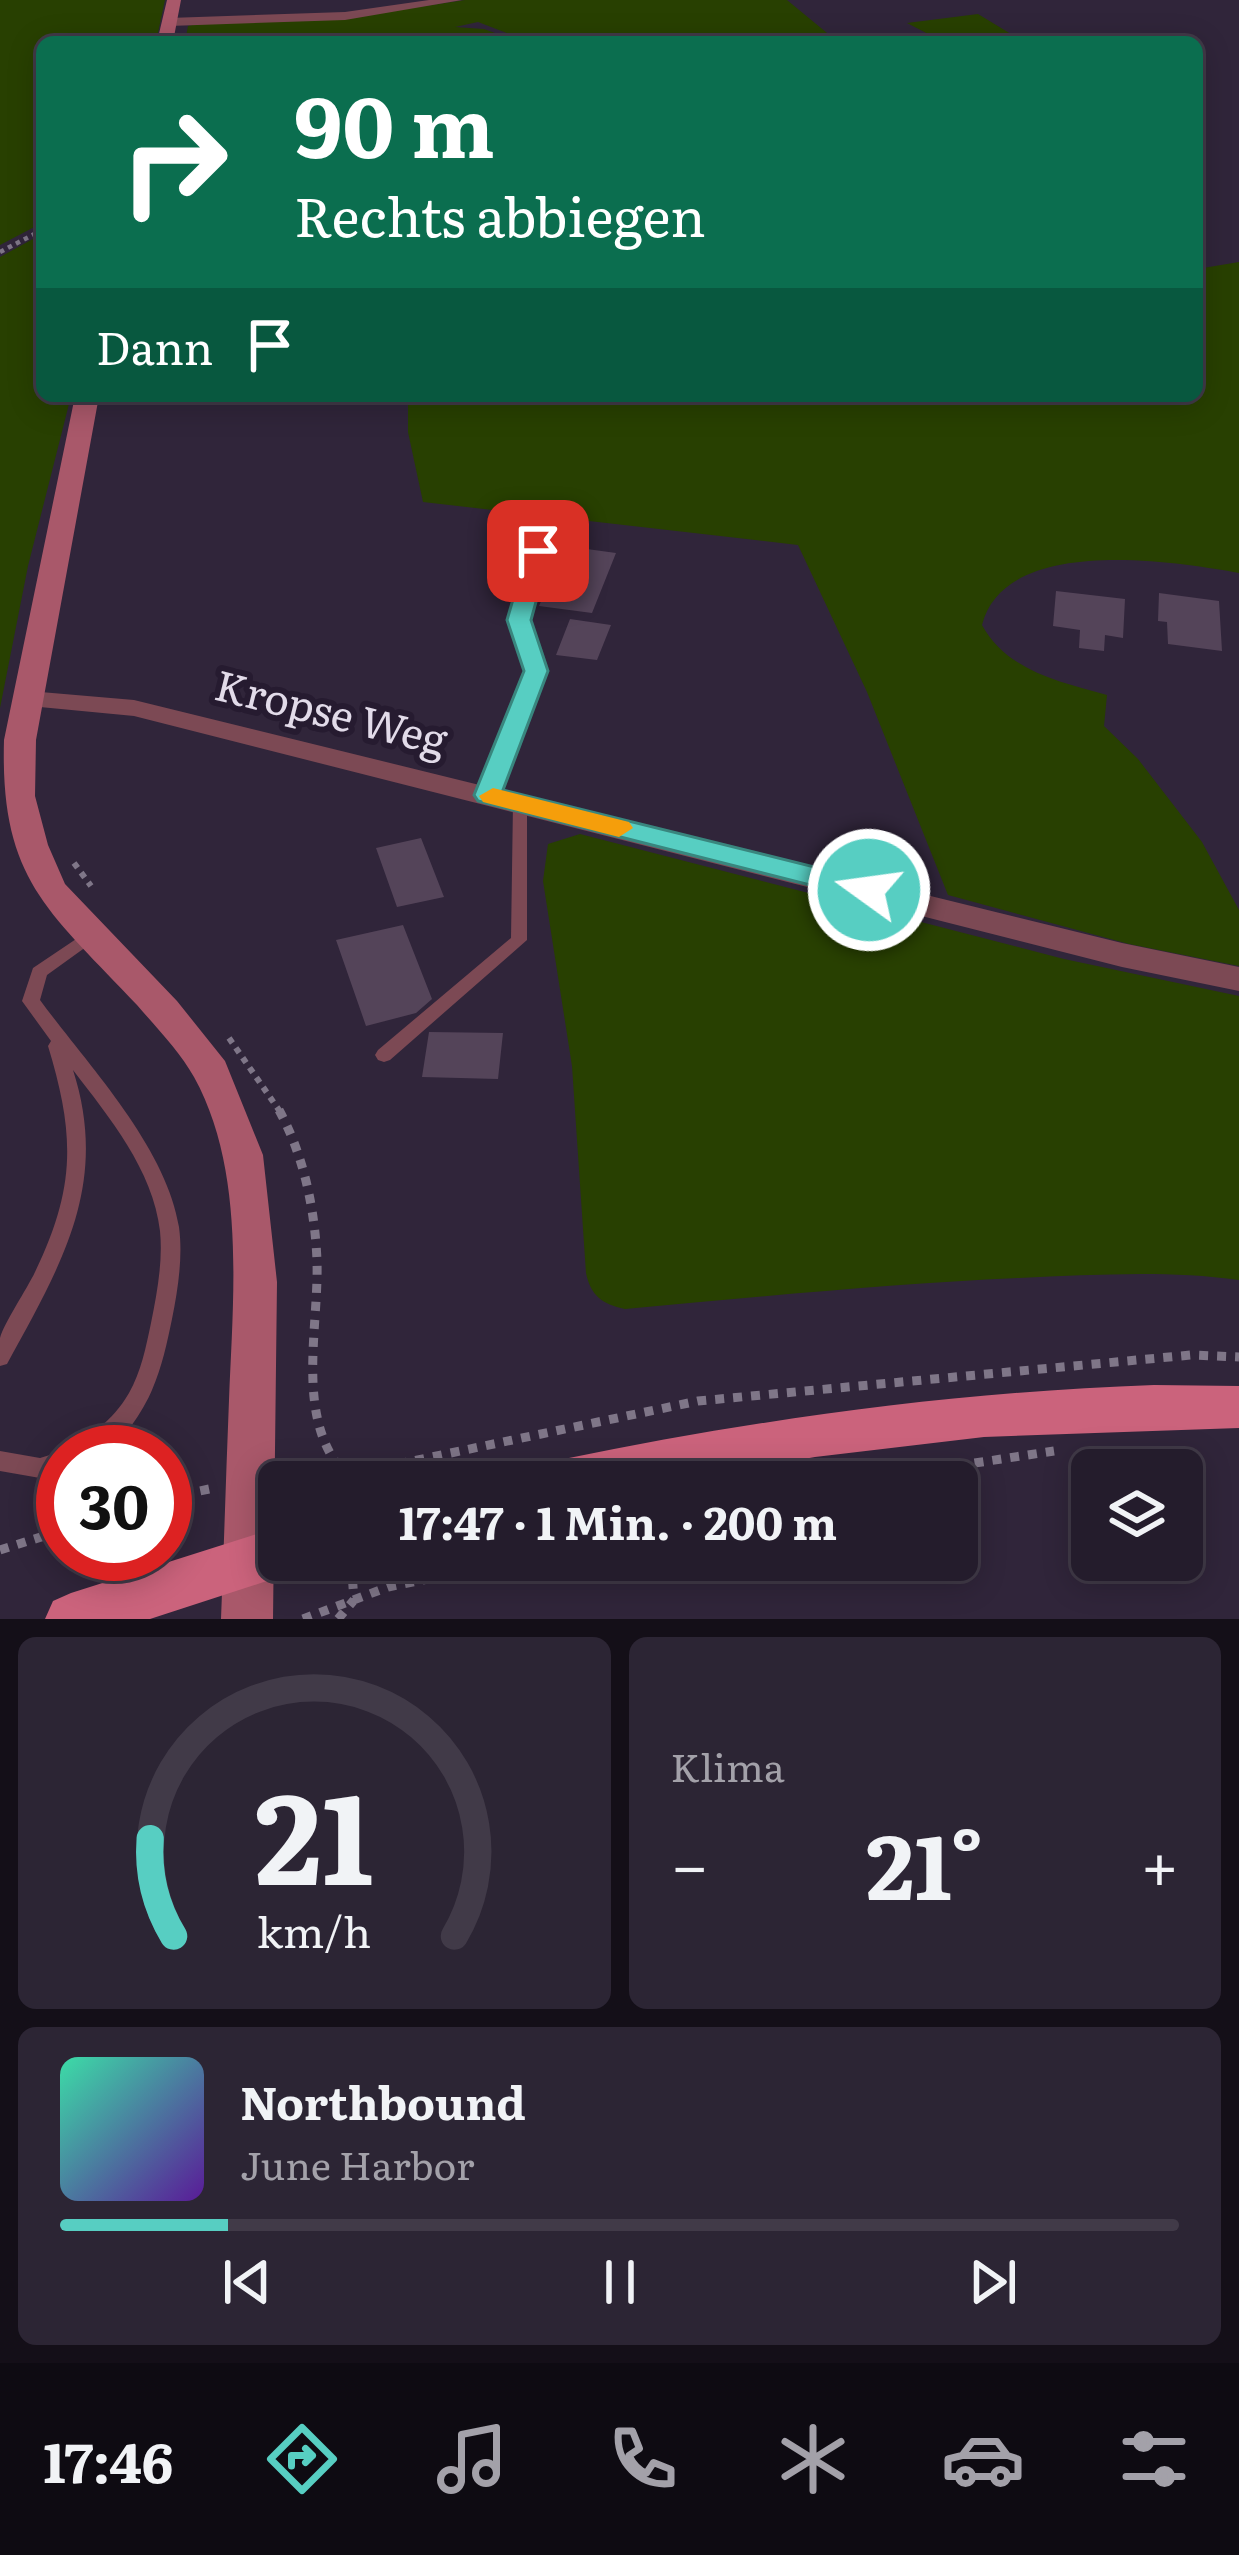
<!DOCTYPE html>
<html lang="de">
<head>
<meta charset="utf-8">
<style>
	body { margin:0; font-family:Literata,serif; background:#2c2534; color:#f1f3f6; height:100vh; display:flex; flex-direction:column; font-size:45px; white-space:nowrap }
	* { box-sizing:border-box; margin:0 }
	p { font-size:39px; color:#a3a1a9 }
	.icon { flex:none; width:66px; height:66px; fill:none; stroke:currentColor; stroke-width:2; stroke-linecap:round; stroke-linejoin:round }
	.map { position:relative; height:1619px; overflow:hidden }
	.panel { display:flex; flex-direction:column; gap:18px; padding:18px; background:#140f18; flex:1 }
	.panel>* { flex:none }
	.top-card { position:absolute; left:36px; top:36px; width:1167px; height:366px; border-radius:18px; box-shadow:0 6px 30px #0003,0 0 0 3px #413a48; background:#0b6e4f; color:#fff; overflow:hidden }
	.fabs { position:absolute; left:1071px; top:1449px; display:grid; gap:24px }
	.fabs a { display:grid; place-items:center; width:132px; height:132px; border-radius:18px; background:#241c2c; box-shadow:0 6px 30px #0003,0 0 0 3px #413a48; font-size:60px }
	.speed { position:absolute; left:36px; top:1425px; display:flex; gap:24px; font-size:60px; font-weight:700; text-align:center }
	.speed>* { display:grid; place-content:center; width:156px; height:156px; border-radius:50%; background:#241c2c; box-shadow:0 6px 30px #0003,0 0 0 3px #413a48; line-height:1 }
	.speed .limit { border:18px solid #d22; background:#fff; color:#111 }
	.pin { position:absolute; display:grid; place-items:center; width:102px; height:102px; color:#fff; margin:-51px; border-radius:24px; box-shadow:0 6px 18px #0006 }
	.me { position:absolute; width:132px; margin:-66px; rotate:284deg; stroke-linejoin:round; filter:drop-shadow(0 0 9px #0008) }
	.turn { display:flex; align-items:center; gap:42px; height:252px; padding:0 60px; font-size:54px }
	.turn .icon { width:156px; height:156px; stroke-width:2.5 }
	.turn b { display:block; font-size:84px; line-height:102px }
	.then { display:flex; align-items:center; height:114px; padding:0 60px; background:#0003; gap:24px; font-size:45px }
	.big { font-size:90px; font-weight:700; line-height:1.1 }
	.panel .card { flex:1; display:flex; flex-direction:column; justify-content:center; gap:18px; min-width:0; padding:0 42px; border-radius:18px; background:#2c2534 }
	.panel .dial { align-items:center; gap:0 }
	.dial svg { height:312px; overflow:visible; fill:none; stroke:#413a48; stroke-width:7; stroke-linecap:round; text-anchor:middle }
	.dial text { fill:#f1f3f6; stroke:none }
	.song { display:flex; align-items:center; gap:36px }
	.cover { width:144px; height:144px; border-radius:18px; background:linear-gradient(135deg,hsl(160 70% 55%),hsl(270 70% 35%)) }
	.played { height:12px; border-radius:6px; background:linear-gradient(90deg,#57cec2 15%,#413a48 15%) }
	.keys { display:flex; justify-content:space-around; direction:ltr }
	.heat { display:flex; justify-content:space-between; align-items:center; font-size:66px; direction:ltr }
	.panel .tiles { flex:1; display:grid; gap:18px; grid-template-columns:1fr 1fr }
	.card:last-child { grid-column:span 2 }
	.trip { position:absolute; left:258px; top:1461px; width:720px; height:120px; border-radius:18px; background:#241c2c; box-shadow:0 6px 30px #0003,0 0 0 3px #413a48; font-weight:700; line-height:120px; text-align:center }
	.tab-bar { display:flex; height:192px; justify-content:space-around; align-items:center; background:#0e0b12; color:#a3a1a9 }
	.tab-bar .icon { width:84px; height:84px }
	.tab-bar .current { color:#57cec2 }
	.tab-bar b { font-size:54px; color:#f1f3f6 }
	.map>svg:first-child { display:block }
	.green { fill:#284001 }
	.building { fill:#544459 }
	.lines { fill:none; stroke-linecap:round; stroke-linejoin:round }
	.path-far2 { stroke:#7f7688; stroke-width:4.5; stroke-dasharray:4.5 4.5; stroke-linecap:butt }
	.path-far1 { stroke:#7f7688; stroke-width:6; stroke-dasharray:6 6; stroke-linecap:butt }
	.path { stroke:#7f7688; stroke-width:9; stroke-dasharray:9 9; stroke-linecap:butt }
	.service { fill:#7c4954; fill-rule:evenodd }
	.minor { fill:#7c4954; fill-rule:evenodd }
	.secondary { fill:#a9586a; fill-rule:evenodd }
	.primary { fill:#cb637c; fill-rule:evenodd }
	.route { fill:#57cec2; stroke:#39867e; stroke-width:3 }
	.slow { fill:#f59e0b }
	.labels { text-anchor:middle; stroke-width:12; stroke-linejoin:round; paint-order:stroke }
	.street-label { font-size:42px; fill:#e2dbe9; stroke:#261b30 }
</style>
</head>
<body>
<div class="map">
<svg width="1239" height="1619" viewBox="0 0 1239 1619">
	<rect width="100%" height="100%" fill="#30253a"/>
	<path class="green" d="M0,0H165L156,42H42V223L0,245Z
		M465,0H787L838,42H530L478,22L455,27L484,29L520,42H185L188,26L201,23L365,15Z
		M978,14L1024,42H919L916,40L932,36L907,23Z
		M42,234V396H71L28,566L0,708V257Z
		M1239,262V573C1172,561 1005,535 982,625C1007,671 1060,682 1107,695L1104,726L1138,759L1202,842L1239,910V966L1129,944L948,895L867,692L798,545L423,502L408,432V403L448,396H1197V269Z
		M580,834L1064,959L1239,996V1280C1167,1270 1092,1275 1019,1278C887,1284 757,1297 625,1309C602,1304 591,1296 586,1273L572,1066L543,881L548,844Z"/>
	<path class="building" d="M565,546L616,553L592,613L539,606Z
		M1056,591L1125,599L1123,638L1105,635L1104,651L1079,648L1080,630L1053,626Z
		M1159,593L1219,601L1222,651L1168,644L1167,622L1158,621Z
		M570,619L611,625L597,660L556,655Z
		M421,838L444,897L397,907L376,848Z
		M403,925L432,999L416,1013L366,1026L336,940Z
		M429,1032L503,1033L498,1079L422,1077Z"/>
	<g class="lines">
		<path class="path-far2" d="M0,252L42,230"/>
		<path class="path-far1" d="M74,863L91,886
			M229,1038L281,1113"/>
		<path class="path" d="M279,1110C304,1156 315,1210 317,1261C319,1330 294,1420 346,1475L698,1401L1191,1355L1239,1357
			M286,1472L329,1463
			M850,1482L1054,1451
			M165,1498L214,1488
			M0,1550L63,1530
			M303,1619L388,1587L525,1560
			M338,1619L354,1600L351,1560"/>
		<path class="service" d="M539,547L545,551L526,620L543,671L494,795L487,800L480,795L529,671L512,620L533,551Z
			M520,798L527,803V940L390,1060L384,1062L378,1060L375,1055L378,1050L511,938L513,803Z
			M91,929L97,931L99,935L97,939L47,975L40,1000C87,1064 166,1146 179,1227C183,1257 178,1289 172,1319C167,1343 162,1367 152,1390C144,1409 121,1447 100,1452C92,1454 80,1452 72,1452C78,1441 89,1436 99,1428C111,1418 121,1407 129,1393C141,1372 146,1347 151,1323C157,1293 163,1262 160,1231C153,1170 109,1117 73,1070C110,1185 61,1265 7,1364L0,1366C0,1358 0,1346 0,1338C4,1323 27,1289 35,1272C76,1187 75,1135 48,1046L51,1041L22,1001L33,968Z
			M0,1451L40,1458L63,1451L66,1452H63V1471L40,1478L0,1471Z"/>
		<path class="minor" d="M429,0H462L345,20L169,26L162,22L169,18L345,12Z
			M29,691L134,700L1122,943L1239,967V991L1122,967L134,716L19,705L15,699Z"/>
		<path class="secondary" d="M167,0H181L173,42H157Z
			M75,396H99L36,740L35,796L48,845L65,884L177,1001L225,1061L263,1155L277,1282L273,1619H221C224,1546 226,1473 229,1400C233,1297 246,1171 194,1077C180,1052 156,1027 137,1005C48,910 0,880 4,740Z"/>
		<path class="primary" d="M1154,1385L1239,1386V1428L984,1437L815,1457L674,1482H540L547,1466L564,1459C759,1419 954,1392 1154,1385Z
			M279,1527V1560H301L297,1569L279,1577L150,1619H45L53,1601L71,1593Z"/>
	</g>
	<path class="route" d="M538,544L550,551L531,620L548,671L503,790L879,883L883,890L879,897L869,900L478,801L474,795L524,671L507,620L527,551Z"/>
	<path class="slow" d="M493,788L629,822L633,828L619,837L483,802L479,796Z"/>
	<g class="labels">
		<g class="street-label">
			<text transform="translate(331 713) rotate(14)" y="15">Kropse Weg</text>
		</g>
	</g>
</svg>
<div class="fabs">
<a><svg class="icon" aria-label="layers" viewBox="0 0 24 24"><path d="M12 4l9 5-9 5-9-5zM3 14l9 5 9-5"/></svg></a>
</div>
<div class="speed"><div class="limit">30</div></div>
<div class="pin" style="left:538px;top:551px;background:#d93025"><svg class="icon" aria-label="arrive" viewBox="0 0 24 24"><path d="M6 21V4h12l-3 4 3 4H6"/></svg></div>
<svg class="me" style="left:869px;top:890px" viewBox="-20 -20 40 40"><circle r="17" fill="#57cec2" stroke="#fff" stroke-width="3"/><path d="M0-11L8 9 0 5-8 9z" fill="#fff"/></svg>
<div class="trip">17:47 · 1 Min. · 200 m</div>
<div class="top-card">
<div class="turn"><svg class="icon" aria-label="right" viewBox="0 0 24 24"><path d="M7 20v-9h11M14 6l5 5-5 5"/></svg><div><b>90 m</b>Rechts abbiegen</div></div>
<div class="then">Dann<svg class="icon" aria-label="arrive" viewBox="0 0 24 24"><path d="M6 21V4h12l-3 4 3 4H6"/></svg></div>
</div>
</div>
<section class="panel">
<div class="tiles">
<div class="card dial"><svg viewBox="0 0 100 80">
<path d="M14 69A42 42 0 1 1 86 69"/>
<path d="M14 69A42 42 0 0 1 8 44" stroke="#57cec2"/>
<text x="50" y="56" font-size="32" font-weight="700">21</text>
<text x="50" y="72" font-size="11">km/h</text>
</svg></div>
<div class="card"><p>Klima</p>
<div class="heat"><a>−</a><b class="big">21°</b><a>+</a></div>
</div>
<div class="card">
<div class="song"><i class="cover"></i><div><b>Northbound</b><p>June Harbor</p></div></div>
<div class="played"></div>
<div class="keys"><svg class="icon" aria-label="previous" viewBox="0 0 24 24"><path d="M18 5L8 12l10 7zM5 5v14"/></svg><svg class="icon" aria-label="pause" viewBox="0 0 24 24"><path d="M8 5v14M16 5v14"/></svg><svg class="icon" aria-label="next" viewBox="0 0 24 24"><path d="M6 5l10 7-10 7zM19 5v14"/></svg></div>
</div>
</div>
</section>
<nav class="tab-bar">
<b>17:46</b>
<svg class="icon current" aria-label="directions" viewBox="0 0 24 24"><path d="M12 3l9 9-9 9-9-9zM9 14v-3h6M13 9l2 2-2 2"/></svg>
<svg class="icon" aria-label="music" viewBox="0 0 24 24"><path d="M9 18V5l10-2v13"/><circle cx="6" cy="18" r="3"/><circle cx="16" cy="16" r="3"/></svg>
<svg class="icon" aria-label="phone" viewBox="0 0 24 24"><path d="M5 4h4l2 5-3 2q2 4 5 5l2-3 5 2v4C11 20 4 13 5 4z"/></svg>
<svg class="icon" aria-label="climate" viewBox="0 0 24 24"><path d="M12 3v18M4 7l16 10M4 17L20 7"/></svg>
<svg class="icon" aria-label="car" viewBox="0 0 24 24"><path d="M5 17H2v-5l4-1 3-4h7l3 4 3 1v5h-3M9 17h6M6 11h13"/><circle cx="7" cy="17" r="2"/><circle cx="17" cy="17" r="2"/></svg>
<svg class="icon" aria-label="filters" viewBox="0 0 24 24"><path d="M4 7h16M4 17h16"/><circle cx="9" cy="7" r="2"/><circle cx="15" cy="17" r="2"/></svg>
</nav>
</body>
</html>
